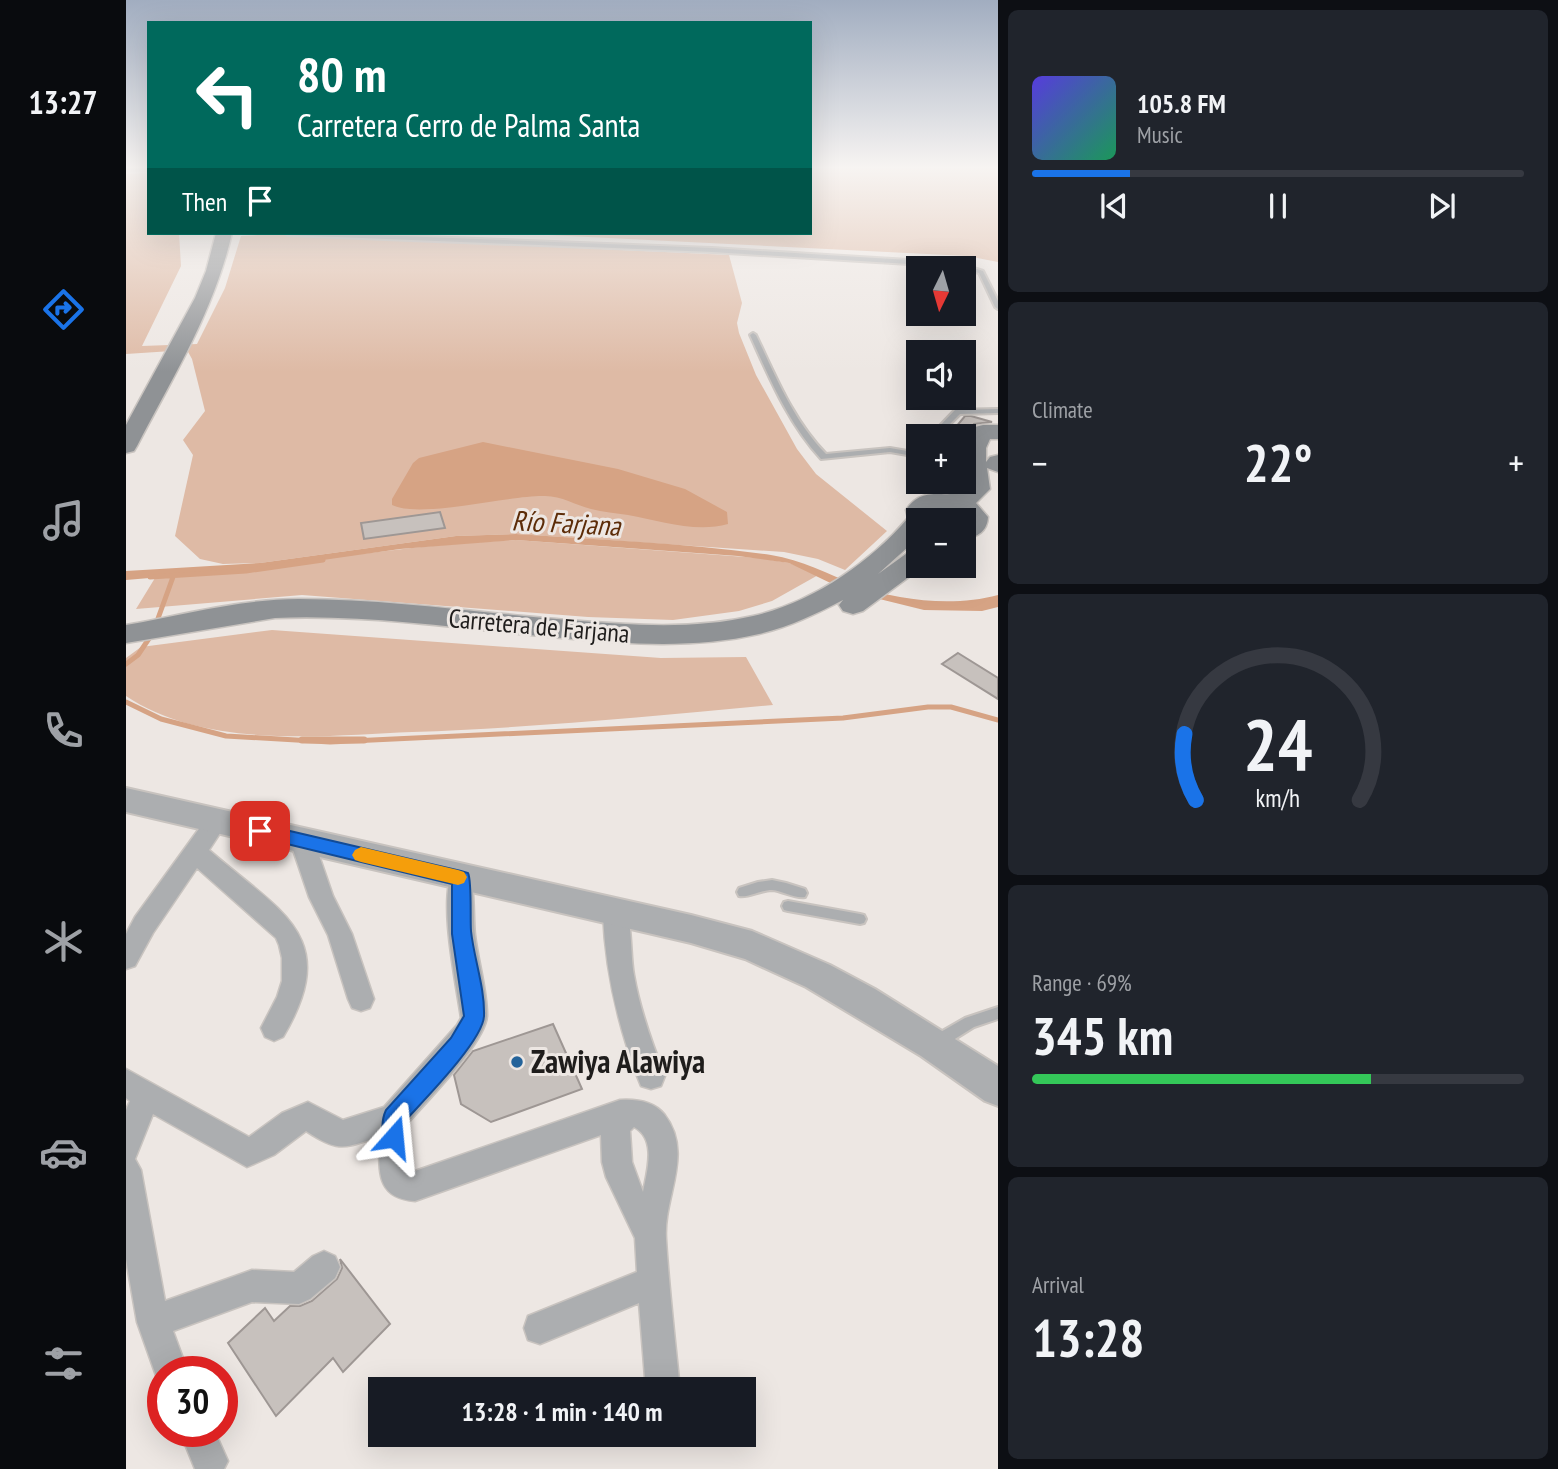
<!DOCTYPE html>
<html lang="en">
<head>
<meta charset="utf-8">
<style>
	body { margin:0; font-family:"PT Sans Narrow",sans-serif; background:#20242c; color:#f1f3f6; height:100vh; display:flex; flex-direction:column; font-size:26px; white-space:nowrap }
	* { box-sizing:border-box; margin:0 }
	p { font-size:23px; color:#9ea1a6 }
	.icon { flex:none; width:38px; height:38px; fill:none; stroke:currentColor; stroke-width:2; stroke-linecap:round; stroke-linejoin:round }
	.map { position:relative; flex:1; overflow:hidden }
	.sheet { display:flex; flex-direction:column; gap:10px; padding:10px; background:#0d0f14; width:560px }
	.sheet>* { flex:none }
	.banner { position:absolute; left:21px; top:21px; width:665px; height:214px; border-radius:0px; box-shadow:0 7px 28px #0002; background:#00695c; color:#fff; overflow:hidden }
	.needle { width:46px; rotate:185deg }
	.controls { position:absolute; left:780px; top:256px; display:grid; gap:14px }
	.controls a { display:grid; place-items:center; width:70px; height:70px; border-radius:0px; background:#171b24; box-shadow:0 7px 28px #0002; font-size:35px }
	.speed { position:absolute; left:21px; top:1356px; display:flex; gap:14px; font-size:35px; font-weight:700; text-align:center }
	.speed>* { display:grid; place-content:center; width:91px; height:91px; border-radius:50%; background:#171b24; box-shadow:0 7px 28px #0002; line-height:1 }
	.speed .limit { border:10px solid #d22; background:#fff; color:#111 }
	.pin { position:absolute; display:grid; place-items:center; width:60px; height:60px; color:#fff; margin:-30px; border-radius:14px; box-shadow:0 4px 10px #0006 }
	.me { position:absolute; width:77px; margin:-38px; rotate:18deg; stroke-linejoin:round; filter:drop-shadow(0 0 5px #0008) }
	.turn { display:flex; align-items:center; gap:24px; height:147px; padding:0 35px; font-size:32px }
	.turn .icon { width:91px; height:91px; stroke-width:2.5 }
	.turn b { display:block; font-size:49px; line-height:60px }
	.then { display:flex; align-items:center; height:66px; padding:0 35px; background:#0003; gap:14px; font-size:26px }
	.big { font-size:52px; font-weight:600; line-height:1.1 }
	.sheet .widget { flex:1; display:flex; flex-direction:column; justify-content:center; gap:10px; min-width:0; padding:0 24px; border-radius:10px; background:#20242c }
	.sheet .dial { align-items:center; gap:0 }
	.dial svg { height:182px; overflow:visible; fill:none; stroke:#363941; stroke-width:7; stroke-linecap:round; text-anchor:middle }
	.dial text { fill:#f1f3f6; stroke:none }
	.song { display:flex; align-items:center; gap:21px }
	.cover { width:84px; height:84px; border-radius:10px; background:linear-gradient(135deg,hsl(250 70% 55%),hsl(150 70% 35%)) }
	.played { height:7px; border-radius:4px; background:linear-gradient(90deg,#1a73e8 20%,#363941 20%) }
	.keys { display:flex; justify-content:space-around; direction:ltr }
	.heat { display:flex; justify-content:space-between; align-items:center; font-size:38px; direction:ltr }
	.charge { height:10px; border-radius:5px; background:linear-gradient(90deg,#34c759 69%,#363941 0) }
	.trip { position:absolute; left:242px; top:1377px; width:388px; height:70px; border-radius:0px; background:#171b24; box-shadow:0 7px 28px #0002; font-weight:600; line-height:70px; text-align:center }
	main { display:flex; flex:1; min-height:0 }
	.menu { display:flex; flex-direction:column; width:126px; justify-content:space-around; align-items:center; background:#090b0e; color:#9ea1a6 }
	.menu .icon { width:49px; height:49px }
	.menu .on { color:#1a73e8 }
	.menu b { font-size:32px; color:#f1f3f6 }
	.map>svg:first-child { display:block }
	.green { fill:#debaa5 }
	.water { fill:#d6a384 }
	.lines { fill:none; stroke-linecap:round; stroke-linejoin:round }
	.stream-far1 { stroke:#d6a384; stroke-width:5 }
	.stream { stroke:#d6a384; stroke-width:7 }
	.building { fill:#c7c1bd; stroke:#9e9794; stroke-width:2 }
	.service-casing { stroke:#c8c3bf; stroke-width:4 }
	.minor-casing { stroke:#c8c3bf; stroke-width:3 }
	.tertiary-casing { stroke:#c8c3bf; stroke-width:4 }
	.secondary-casing { stroke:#c8c3bf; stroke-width:3 }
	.service { fill:#acaeb0; fill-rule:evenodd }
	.minor { fill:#acaeb0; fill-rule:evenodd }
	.tertiary { fill:#acaeb0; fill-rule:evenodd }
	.secondary { fill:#8f9295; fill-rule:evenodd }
	.route { fill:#1a73e8; stroke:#114b97; stroke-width:2 }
	.slow { fill:#f59e0b }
	.poi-dot { fill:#24639a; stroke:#ede7e3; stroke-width:2.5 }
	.labels { text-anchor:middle; stroke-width:6; stroke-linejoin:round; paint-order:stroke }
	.street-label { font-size:26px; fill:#1f1d1c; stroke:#ede7e3 }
	.water-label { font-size:28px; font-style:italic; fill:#5c2c08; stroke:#ede7e3 }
	.near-poi-label { font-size:32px; font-weight:bold; fill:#1f1d1c; stroke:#ede7e3; text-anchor:start }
</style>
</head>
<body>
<main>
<nav class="menu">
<b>13:27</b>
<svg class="icon on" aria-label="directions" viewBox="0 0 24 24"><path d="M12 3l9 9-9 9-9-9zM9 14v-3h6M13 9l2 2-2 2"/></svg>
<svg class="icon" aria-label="music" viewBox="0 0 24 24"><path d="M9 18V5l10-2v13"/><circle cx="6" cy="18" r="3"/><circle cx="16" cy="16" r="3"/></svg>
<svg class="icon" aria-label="phone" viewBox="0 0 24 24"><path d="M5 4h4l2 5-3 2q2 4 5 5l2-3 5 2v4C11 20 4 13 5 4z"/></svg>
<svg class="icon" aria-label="climate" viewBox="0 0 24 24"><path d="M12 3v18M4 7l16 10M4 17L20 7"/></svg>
<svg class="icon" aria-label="car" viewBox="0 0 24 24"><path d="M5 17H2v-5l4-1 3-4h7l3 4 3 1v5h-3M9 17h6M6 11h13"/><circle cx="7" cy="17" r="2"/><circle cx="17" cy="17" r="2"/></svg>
<svg class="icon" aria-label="filters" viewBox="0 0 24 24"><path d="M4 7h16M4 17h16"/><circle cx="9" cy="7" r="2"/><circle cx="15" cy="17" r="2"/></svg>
</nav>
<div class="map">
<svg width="872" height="1469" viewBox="0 0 872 1469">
	<rect width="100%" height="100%" fill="#ede7e3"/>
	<path class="green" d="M684,166H872V262L841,256L381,233H684Z
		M23,173V233H53L55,266L16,346L71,344L99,288L115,236L151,234L603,255L616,303L611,323L613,333L630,375L671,449L690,474L761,531L719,570L692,559L658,552L390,534L330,536L134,563L97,564L74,559L49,536L67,455L57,440L79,411L66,359L61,350L0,354V174Z
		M390,540L633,558L663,563L694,574L646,601L613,611L547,620L462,617L176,595L10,609L29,578C150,568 269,545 390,540Z
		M146,630L535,658L620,657L647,705C527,716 407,728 286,732C196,736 79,749 0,696V658L15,647Z"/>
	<path class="water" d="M357,442L492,469L559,489L601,512L602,524C570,533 534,521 502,515C490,513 477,512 465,509C449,505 436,496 419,496C382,495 295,519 266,505V499L287,463L293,458Z
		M390,534C474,540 562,543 645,555C676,560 702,574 730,585C773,601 828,607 872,595V607L856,611L798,610L721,591L663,563L612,556L390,540L274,549L141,568L0,580V571L134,563L330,536Z"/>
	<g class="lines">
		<path class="stream-far1" d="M24,577L120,571L197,560
			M30,624L47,577
			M0,664L12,655L26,634
			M0,702L35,719L100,736L204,742L717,718L802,707H825L872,720"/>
		<path class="stream" d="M176,740H238"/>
	</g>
	<path class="building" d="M839,416H845L866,422L848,424L840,436L829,428Z
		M314,512L319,528L238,539L235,523Z
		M832,653L872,678V699L816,664Z
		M427,1024L456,1089L365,1122L335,1104L328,1075L347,1051Z
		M214,1259L264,1324L217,1372L207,1358L150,1416L102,1343L139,1308L148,1321L164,1306H174L186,1301L211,1279L216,1268Z"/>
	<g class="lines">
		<g class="service-casing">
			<path id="service" d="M159,233H197L586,248L832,263L857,271L872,301V309L869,307L853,273L832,267L586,252L162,235Z
				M627,333L630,335C650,377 667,420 700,454L764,448L793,453V457L764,452L695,459C662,423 644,379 624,335Z
				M872,409V413L834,414L812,436H804L829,410Z
				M815,481H823L839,502L838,504H832Z
				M646,880L660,883L679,889L681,893L679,897C669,899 657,891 646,890C634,890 623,898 613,896L611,892L613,888L632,882Z
				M662,901L734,914L738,915L740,919L738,923L734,924L662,911L658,910L656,906L658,902Z
				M872,1007V1019L848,1027L816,1047L811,1048L806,1047L804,1042L806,1037L839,1018Z"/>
		</g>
		<g class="minor-casing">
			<path id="minor" d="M0,166H23V170L0,171Z
				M91,812L99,815L102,821L83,850C154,912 217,936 157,1037L148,1041L139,1037L135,1028L151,997L156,981V958L153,945L150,938L71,868L27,933L9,966L0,969V934L9,917L83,815Z
				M176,832L184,834L188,841L207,896L226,934L248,999L244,1008L235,1011L226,1008L222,999L202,935L183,897L164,841L168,834Z
				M335,868L343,871C349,882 347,919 349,935C352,961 361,989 361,1015C361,1041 300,1102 282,1123L284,1170L289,1171L494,1100C510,1099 527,1101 538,1114C569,1154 537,1196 540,1239C543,1289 549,1339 554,1390H520L513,1303L414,1344L402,1340L398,1328L402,1316L511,1272L509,1238L480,1177L476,1162L475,1135L289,1201C248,1198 254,1169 253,1137C218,1148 213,1153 180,1131L148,1155L121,1167L27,1114L9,1159L15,1170L39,1301L126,1270L168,1272L187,1256L198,1251L209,1256L214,1267L209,1278L184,1299L173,1304L126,1302L47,1331L62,1372H37V1385L33,1384L11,1322L0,1259V1110L4,1101L0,1098V1069L123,1137L156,1113L182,1102L217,1120L258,1107L331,1025L335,1018C330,983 312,900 327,871ZM508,1127C531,1139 521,1171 517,1192L506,1162L504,1131Z
				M489,902L498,905C507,924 504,954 508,975C514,1010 526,1043 539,1076L535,1086L525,1089L515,1086L511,1076C491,1022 479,970 477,912L480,905Z
				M54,1432H89L102,1461L98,1469H69Z"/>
		</g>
		<g class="tertiary-casing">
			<path id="tertiary" d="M0,788L565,915L626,931L704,965L749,989L872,1066V1106L859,1101L795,1056L680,987L619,959L565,943L0,812Z"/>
		</g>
		<g class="secondary-casing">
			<path id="secondary" d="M90,233H106C89,309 47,377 11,446L8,451L0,453V425L69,298L80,271Z
				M857,425H872V439H864L860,448V462L864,457L872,455V472L861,468L864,489L850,503L862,517C861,532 852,536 838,540L836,516L821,508L807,510V520H793V537L752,574L784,551L793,549V565H799L737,611L727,614L717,611L713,605L717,600C690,614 663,627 633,634C568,649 502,644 436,638C341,630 245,614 149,618L0,643V625C56,615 116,599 173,599C263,599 353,613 443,620C504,625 567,630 627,616C685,603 744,563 782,518L780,510C799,482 822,503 840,488L838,445L849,427Z"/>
		</g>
		<use href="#service" class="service"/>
		<use href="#minor" class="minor"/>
		<use href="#tertiary" class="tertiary"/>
		<use href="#secondary" class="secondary"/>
	</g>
	<linearGradient id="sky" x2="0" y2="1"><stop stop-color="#a1adc0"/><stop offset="0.45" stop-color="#f7f4f2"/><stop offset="1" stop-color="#f7f4f2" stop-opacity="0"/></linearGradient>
	<rect width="872" height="372" fill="url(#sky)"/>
	<path class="route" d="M134,824L335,871L342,873C346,881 344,918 345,931C348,959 359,988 358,1016C357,1041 296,1102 278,1122L279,1137L276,1145L268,1148L260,1145C256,1134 255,1121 260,1110L325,1038L338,1016L326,934V884L128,836L125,831L128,826Z"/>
	<path class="slow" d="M235,847L332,870L338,872L341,877L338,883L332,885L235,862L229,860L226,855L229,850Z"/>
	<circle class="poi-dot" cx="391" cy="1062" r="7"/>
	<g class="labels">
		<g class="street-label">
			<text transform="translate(413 626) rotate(5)" y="9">Carretera de Farjana</text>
		</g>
		<g class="water-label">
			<text transform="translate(440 523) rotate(3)" y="10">Río Farjana</text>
		</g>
		<g class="near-poi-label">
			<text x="405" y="1073">Zawiya Alawiya</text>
		</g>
	</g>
</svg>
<div class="controls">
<a><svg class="needle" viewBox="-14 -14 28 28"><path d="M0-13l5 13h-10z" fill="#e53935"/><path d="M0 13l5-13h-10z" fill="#9ea1a6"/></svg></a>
<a><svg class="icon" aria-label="sound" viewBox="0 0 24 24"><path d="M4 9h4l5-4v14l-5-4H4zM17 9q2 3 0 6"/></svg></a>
<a>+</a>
<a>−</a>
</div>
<div class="speed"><div class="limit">30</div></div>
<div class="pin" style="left:134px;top:831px;background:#d93025"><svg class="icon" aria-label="arrive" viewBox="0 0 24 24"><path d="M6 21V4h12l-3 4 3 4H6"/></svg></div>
<svg class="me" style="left:268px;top:1137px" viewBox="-20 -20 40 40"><path d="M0-17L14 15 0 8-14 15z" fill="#1a73e8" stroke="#fff" stroke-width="4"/></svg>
<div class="trip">13:28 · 1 min · 140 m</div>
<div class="banner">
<div class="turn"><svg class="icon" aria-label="left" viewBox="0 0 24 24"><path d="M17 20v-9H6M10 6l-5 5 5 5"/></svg><div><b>80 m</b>Carretera Cerro de Palma Santa</div></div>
<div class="then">Then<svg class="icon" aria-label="arrive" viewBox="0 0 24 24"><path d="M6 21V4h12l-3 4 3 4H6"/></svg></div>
</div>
</div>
<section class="sheet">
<div class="widget">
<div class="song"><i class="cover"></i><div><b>105.8 FM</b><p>Music</p></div></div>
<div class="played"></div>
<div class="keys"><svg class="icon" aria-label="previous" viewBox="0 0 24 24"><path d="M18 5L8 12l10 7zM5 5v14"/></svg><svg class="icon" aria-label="pause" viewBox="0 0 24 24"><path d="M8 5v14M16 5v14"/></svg><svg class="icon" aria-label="next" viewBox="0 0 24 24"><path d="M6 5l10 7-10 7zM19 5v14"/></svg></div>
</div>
<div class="widget"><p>Climate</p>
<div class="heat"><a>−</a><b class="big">22°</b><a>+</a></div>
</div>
<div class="widget dial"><svg viewBox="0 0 100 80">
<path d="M14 69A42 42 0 1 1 86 69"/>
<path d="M14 69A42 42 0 0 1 9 40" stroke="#1a73e8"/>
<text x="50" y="56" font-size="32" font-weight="700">24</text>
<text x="50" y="72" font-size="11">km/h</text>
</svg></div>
<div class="widget"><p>Range · 69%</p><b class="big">345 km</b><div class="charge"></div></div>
<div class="widget"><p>Arrival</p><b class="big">13:28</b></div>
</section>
</main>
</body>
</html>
